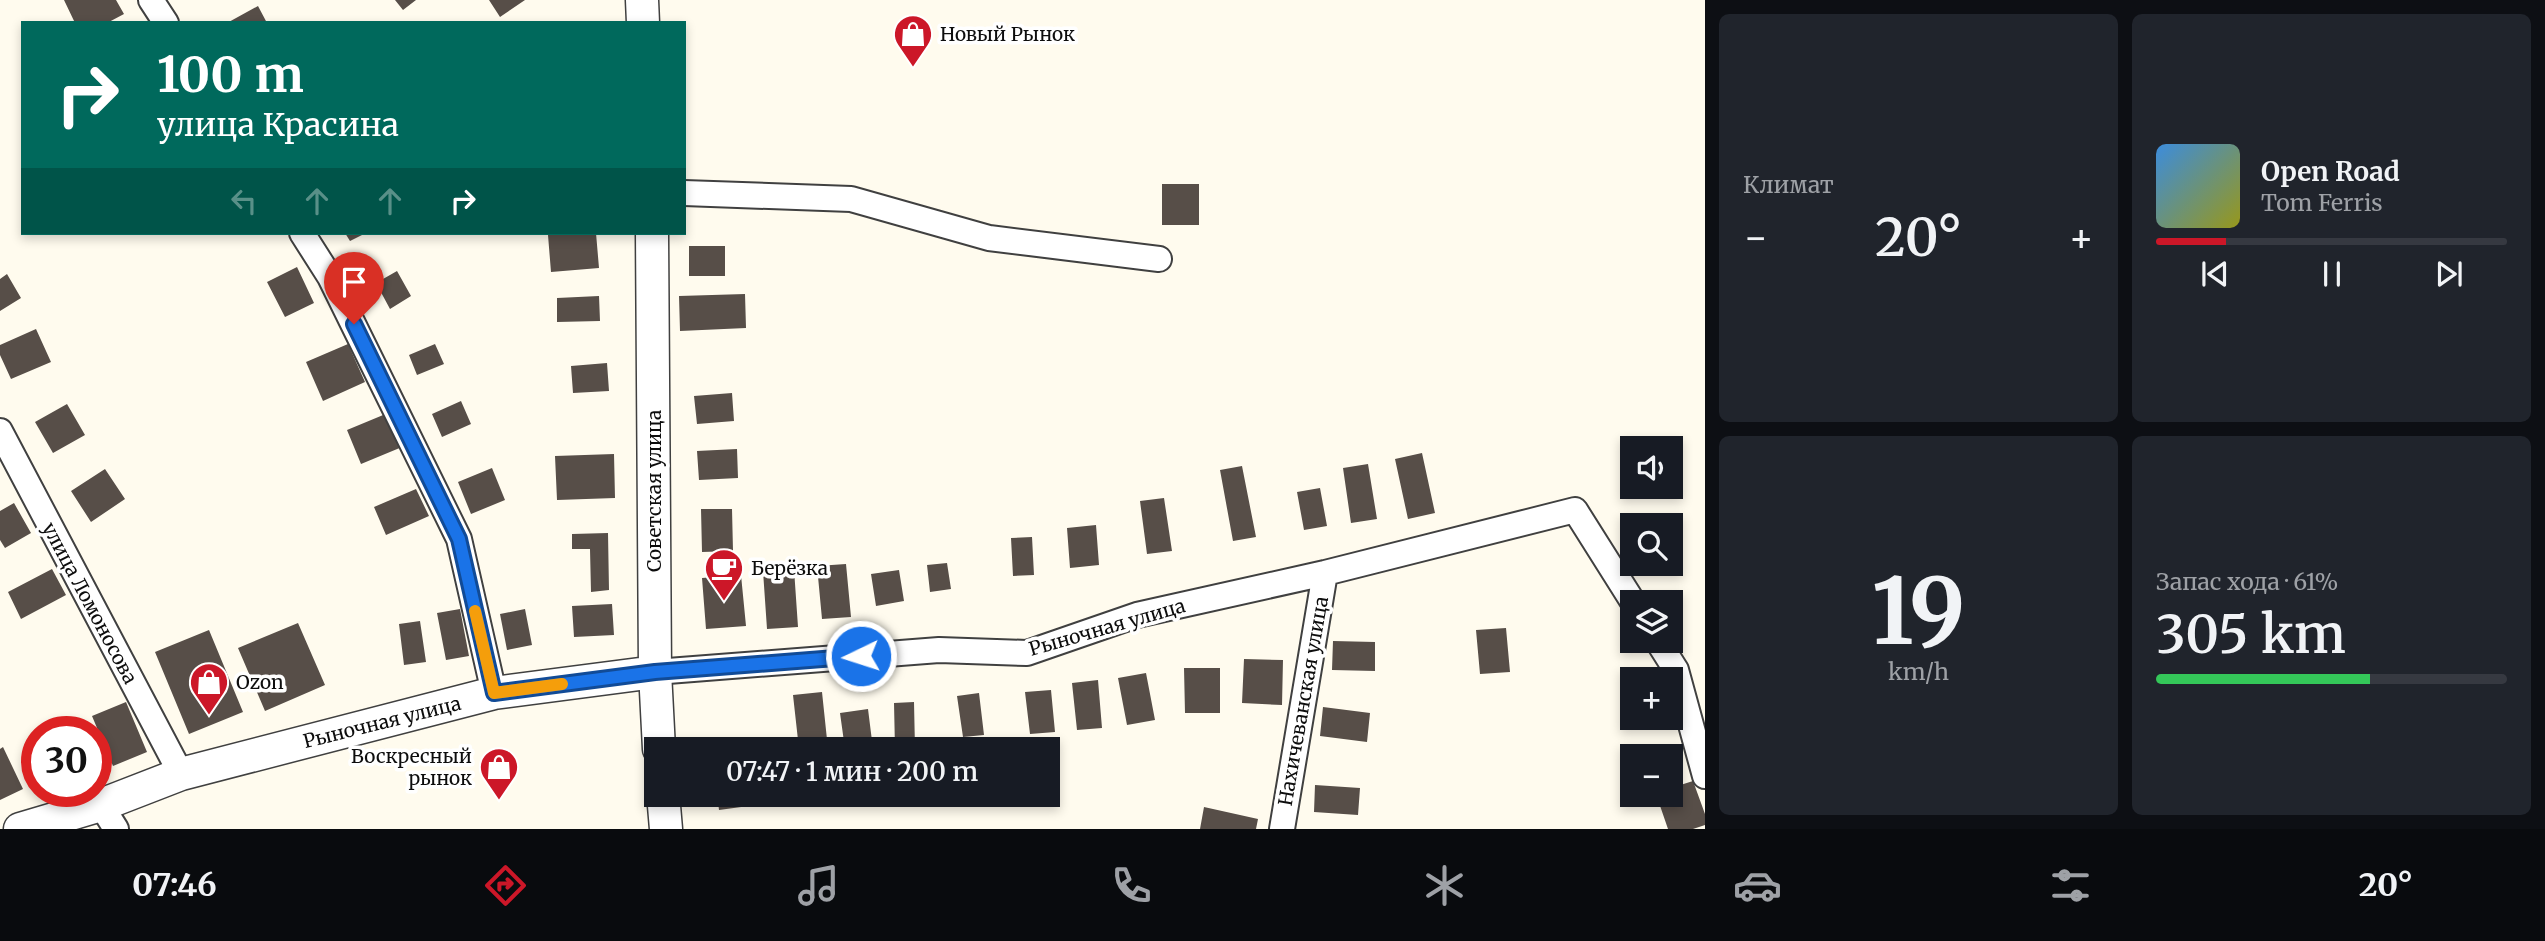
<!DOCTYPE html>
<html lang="ru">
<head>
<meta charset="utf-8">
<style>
	body { margin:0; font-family:Merriweather,serif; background:#20242c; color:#f1f3f6; height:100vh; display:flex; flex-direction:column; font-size:26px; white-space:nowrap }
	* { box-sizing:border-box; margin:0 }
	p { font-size:23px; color:#9ea1a6 }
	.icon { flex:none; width:38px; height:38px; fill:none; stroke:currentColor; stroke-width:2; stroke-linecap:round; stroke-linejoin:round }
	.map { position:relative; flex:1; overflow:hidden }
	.panel { display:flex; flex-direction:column; gap:14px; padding:14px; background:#0d0f14; width:840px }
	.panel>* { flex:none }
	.banner { position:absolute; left:21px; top:21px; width:665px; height:214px; border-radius:0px; box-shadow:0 4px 10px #0003; background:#00695c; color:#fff; overflow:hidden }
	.fabs { position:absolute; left:1620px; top:436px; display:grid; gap:14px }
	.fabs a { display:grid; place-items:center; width:63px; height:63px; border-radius:0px; background:#171b24; box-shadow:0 4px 10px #0003; font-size:35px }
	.speed { position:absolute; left:21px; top:716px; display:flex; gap:14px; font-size:35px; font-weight:700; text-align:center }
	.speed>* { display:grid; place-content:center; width:91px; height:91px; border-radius:50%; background:#171b24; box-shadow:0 4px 10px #0003; line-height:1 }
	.speed .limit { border:10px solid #d22; background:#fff; color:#111 }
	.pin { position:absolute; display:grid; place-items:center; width:60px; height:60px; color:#fff; margin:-72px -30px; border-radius:50% 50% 50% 0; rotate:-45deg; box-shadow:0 0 7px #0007 }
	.pin .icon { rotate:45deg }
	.me { position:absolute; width:77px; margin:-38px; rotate:266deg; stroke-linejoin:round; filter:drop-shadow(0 0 5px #0008) }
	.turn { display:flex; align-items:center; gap:24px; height:147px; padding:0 21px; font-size:32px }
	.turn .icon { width:91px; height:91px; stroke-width:2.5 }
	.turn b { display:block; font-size:49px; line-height:60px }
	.lanes { display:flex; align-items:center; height:66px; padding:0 21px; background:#0003; justify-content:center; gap:35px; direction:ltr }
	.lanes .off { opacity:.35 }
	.big { font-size:52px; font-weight:600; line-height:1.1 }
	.panel .tile { flex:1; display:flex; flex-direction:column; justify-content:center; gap:10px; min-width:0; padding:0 24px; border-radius:10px; background:#20242c }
	.panel .dial { align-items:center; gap:0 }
	.dial b { font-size:91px; line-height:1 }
	.song { display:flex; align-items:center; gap:21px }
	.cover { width:84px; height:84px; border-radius:10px; background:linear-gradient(135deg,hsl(210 70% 55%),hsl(60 70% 35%)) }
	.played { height:7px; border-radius:4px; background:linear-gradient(90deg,#cc1728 20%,#363941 20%) }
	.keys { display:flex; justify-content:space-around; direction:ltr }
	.heat { display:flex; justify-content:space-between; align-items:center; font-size:38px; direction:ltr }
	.charge { height:10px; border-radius:5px; background:linear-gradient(90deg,#34c759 61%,#363941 0) }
	.panel .tiles { flex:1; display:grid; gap:14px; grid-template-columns:repeat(2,1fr) }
	.trip { position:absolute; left:644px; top:737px; width:416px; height:70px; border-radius:0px; background:#171b24; box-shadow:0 4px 10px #0003; font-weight:600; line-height:70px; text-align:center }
	.dock { display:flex; height:112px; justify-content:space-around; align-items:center; background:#090b0e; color:#9ea1a6 }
	.dock .icon { width:49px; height:49px }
	.dock .current { color:#cc1728 }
	.dock b { font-size:32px; color:#f1f3f6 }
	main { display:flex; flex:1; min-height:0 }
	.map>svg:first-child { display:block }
	.building { fill:#574e48 }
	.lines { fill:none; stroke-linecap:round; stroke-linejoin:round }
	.minor-casing { stroke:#404040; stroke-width:28 }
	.tertiary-casing { stroke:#404040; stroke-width:35 }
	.minor { stroke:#fff; stroke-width:24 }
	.tertiary { stroke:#fff; stroke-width:32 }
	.route-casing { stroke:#114b97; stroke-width:18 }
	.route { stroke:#1a73e8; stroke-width:12 }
	.slow { stroke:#f59e0b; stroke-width:12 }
	.labels { text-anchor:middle; stroke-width:7; stroke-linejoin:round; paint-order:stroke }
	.poi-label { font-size:19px; fill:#0d0d0d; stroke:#fff; text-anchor:start }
	.street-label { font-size:19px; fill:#0d0d0d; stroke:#fff }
</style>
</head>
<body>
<main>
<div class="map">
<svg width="1705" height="829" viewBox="0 0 1705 829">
	<rect width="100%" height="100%" fill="#fffbee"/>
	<path class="building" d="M64,0H116L124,14L107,23H75Z
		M395,0H416L403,10Z
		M489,0H525L500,17Z
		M258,6L267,23H227Z
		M1162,184H1199V225H1162Z
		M345,233H366L350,241Z
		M570,233H596L599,268L551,272L548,235Z
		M689,246H725V276H689Z
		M297,267L314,303L285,317L267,282Z
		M397,271L411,296L390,309L376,283Z
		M7,274L21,298L0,311V279Z
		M745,294L746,328L680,331L679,296Z
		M599,296L600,321L557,322V298Z
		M36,329L51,362L11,379L0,355V345Z
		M348,344L365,382L323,401L306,362Z
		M435,344L444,364L417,375L409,355Z
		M607,363L609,391L573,393L571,366Z
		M732,393L734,421L697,424L694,396Z
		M461,401L471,424L442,437L432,414Z
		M67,404L85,435L53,453L35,422Z
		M388,413L402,447L361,464L347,430Z
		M737,449L738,478L699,480L697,451Z
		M1422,453L1435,513L1408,519L1395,459Z
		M614,454L615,498L557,500L555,456Z
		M1368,464L1377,519L1351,523L1343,468Z
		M1242,466L1256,537L1233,541L1220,470Z
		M492,468L505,500L471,514L458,482Z
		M105,469L125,499L91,522L71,491Z
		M1320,488L1327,526L1304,530L1297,492Z
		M416,489L429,516L386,535L374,507Z
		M1164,498L1172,551L1147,554L1140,501Z
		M14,503L31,533L5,548L0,540V511Z
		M701,509H732L733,551L702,552Z
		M1096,525L1099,565L1070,568L1067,528Z
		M608,533L609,590L591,592L590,549H572V534Z
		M1032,537L1034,575L1013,576L1011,538Z
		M947,563L951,589L930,592L927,565Z
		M846,564L851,617L822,619L817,566Z
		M52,569L66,595L21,619L8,592Z
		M794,569L798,627L767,629L763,571Z
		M899,570L904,601L876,606L871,574Z
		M741,575L746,626L706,629L702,578Z
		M612,604L614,635L574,637L572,606Z
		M460,609L469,656L446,660L437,613Z
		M525,609L532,645L507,650L500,614Z
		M420,621L426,662L404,665L399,624Z
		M298,623L325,685L265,711L238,648Z
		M1506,628L1510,672L1480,674L1476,630Z
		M209,630L243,712L189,734L155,652Z
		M1333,641L1375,642V671L1332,670Z
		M1244,659L1283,660L1282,705L1242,703Z
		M1184,668H1220V713H1185Z
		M1146,673L1155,720L1127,725L1118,678Z
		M1098,680L1102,728L1077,730L1072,683Z
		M1051,690L1055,732L1030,734L1025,692Z
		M822,692L828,749H799L793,695Z
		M979,693L984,735L963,737L957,696Z
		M126,702L147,752L113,766L92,716Z
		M914,702L915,749H895L894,703Z
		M1323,707L1370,713L1367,742L1320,736Z
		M868,709L873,749H845L840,713Z
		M3,747L23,789L0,800V749Z
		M1693,781L1705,814V825L1693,829H1668L1656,794H1671V788Z
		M1315,785L1360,788L1358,815L1314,812Z
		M717,794H755L756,805L719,810Z
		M1204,807L1258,819L1256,829H1200Z"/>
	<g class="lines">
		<g class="minor-casing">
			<path id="minor" d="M151,0L166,23
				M684,193L851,199L989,238L1159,259
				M302,233L330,277L459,539L494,693
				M0,431L181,774
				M1657,640L1676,670L1705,776
				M655,672L939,650L1027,653L1137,615L1325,573L1575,510L1633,602
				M101,805L116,829
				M1282,829L1325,573"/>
		</g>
		<g class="tertiary-casing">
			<path id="tertiary" d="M642,0L643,23
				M652,233L655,672L659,749
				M663,794L666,829
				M20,829L101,805L181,774L494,693L655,672"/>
		</g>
		<use href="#minor" class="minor"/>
		<use href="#tertiary" class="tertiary"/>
	</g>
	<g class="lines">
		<g class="route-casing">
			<path id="route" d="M354,324L459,539L494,693L655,672L861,656"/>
		</g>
		<use href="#route" class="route"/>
		<path class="slow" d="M475,611L494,693L562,684"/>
	</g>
	<defs>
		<g id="shop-pin" transform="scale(2.0125)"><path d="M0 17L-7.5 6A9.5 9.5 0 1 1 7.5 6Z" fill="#cc1728" stroke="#fff"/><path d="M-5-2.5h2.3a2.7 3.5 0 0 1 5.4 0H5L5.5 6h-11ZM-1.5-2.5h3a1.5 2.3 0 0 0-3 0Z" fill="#fff"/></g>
		<g id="cafe-pin" transform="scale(2.0125)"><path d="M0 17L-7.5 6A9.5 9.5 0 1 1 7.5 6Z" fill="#cc1728" stroke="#fff"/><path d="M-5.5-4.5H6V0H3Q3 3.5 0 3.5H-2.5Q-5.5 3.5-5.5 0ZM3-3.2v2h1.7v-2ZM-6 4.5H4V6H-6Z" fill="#fff"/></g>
	</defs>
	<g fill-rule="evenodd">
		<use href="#shop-pin" x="913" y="34"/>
		<use href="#cafe-pin" x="724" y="568"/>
		<use href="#shop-pin" x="209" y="682"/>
		<use href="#shop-pin" x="499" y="767"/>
	</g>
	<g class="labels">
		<g class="poi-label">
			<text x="940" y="41">Новый Рынок</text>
			<text x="751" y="575">Берёзка</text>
			<text x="236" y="689">Ozon</text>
			<text x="472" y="763" text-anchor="end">Воскресный<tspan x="472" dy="22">рынок</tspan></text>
		</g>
		<g class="street-label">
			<text transform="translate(654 491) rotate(-90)" y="7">Советская улица</text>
			<text transform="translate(90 603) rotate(62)" y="7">улица Ломоносова</text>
			<text transform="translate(1107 627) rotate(-16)" y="7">Рыночная улица</text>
			<text transform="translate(1303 701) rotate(-80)" y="7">Нахичеванская улица</text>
			<text transform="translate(382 722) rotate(-14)" y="7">Рыночная улица</text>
		</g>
	</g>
</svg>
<div class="fabs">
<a><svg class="icon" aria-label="sound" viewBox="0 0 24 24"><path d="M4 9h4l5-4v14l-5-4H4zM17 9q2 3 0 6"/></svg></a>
<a><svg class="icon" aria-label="search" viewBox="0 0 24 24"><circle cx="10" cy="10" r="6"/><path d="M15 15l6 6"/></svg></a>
<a><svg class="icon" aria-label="layers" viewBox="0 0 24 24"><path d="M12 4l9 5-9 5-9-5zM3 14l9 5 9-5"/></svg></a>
<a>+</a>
<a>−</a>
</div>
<div class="speed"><div class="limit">30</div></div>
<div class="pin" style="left:354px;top:324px;background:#d93025"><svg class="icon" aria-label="arrive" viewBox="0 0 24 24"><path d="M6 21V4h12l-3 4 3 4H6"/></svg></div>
<svg class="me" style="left:861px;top:656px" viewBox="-20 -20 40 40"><circle r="17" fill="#1a73e8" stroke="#fff" stroke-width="3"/><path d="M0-11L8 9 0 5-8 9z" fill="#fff"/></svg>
<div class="trip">07:47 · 1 мин · 200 m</div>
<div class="banner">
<div class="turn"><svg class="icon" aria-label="right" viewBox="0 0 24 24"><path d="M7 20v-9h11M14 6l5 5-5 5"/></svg><div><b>100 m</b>улица Красина</div></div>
<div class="lanes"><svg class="icon off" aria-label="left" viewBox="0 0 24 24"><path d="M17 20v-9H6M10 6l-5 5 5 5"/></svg><svg class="icon off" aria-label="ahead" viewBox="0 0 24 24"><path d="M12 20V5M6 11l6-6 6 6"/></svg><svg class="icon off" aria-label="ahead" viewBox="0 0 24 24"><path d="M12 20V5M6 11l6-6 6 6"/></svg><svg class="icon" aria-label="right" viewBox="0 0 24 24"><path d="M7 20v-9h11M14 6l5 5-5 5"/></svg></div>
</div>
</div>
<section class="panel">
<div class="tiles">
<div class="tile"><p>Климат</p>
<div class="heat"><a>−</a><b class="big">20°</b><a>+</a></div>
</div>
<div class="tile">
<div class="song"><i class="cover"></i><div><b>Open Road</b><p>Tom Ferris</p></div></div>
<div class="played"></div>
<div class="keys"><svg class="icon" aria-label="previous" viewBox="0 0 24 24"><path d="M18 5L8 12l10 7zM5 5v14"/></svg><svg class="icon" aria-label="pause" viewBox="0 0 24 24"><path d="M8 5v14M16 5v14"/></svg><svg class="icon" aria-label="next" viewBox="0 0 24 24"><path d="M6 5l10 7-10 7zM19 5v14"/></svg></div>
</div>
<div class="tile dial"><b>19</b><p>km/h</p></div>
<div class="tile"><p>Запас хода · 61%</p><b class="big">305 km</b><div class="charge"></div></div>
</div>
</section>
</main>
<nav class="dock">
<b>07:46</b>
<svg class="icon current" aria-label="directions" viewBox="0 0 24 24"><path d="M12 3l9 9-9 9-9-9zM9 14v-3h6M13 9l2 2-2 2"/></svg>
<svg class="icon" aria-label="music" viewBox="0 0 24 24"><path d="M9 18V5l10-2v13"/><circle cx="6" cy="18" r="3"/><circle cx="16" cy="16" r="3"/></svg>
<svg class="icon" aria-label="phone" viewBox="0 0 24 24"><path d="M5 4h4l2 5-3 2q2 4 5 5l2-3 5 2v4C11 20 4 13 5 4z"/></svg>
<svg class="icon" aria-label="climate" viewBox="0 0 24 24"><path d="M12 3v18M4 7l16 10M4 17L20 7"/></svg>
<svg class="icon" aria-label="car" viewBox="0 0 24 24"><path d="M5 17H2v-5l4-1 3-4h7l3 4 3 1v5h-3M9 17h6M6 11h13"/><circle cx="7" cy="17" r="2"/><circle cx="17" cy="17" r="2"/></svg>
<svg class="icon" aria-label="filters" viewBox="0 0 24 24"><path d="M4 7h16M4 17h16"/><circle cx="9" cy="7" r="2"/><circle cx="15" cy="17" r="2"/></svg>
<b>20°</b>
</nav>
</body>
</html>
